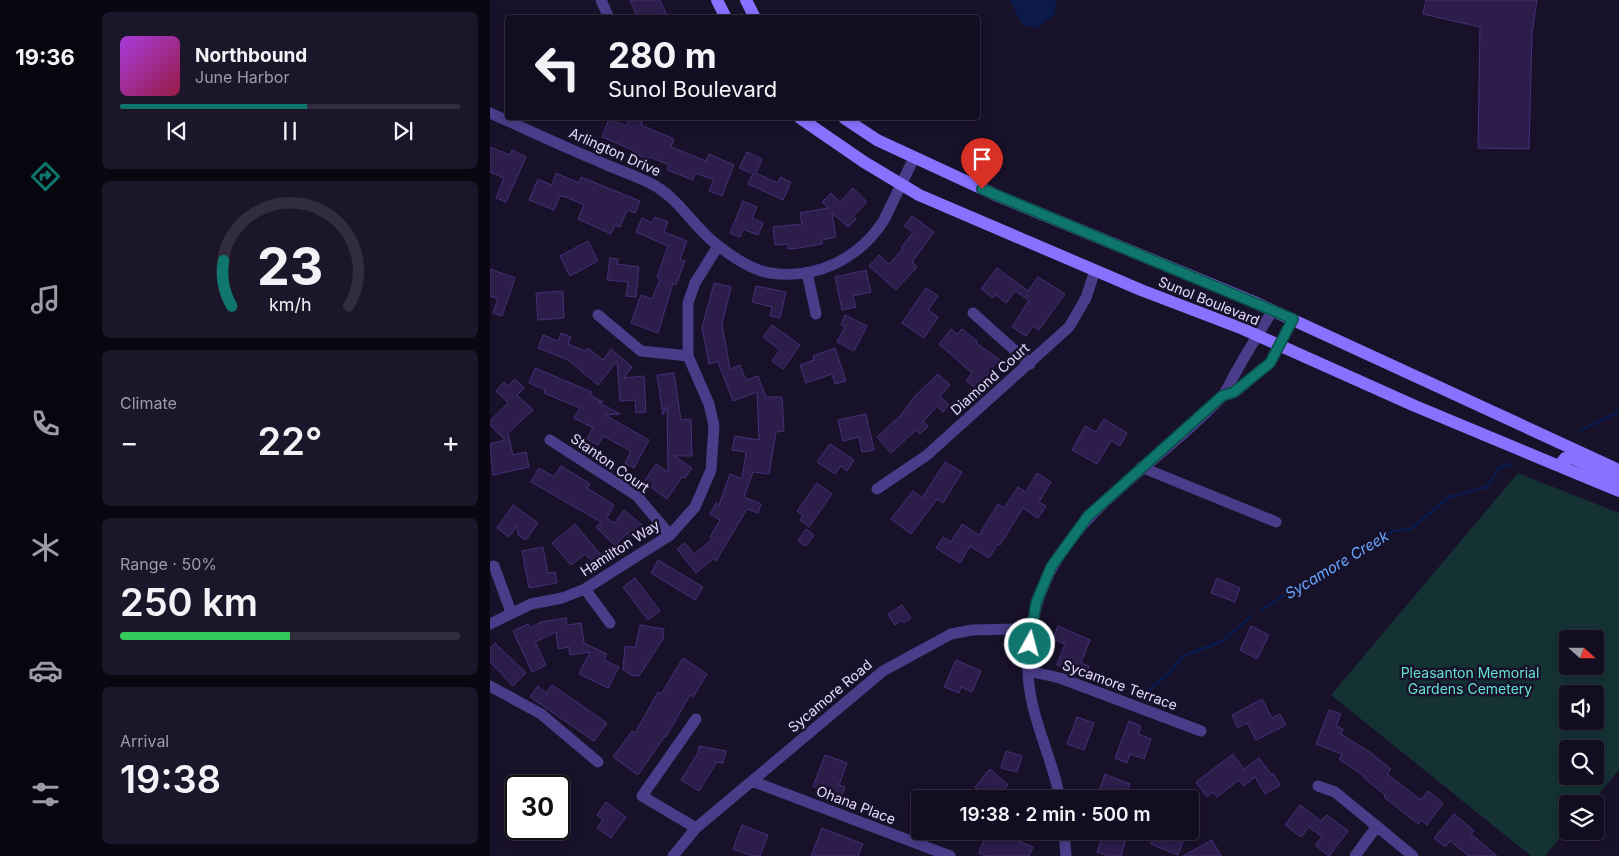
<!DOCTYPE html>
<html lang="en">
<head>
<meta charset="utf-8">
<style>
	body { margin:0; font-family:Inter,sans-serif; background:#1b1629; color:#f1f3f6; height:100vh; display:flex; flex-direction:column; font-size:19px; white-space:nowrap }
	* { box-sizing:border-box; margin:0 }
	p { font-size:16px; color:#9c9ca5 }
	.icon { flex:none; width:28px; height:28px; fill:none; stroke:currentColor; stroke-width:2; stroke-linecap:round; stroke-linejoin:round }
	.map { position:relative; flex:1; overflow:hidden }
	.side { display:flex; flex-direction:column; gap:12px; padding:12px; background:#0a0712; width:400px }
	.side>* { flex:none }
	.guide { position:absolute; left:15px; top:15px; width:475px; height:105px; border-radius:5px; box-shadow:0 2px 8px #0003,0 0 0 1px #312d3e; background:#120d20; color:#f1f3f6; overflow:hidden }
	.needle { width:32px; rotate:111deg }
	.controls { position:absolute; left:1069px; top:630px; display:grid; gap:10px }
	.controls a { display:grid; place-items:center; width:45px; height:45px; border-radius:5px; background:#120d20; box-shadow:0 2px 8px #0003,0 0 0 1px #312d3e; font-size:25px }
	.speed { position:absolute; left:15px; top:775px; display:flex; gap:10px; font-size:25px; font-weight:700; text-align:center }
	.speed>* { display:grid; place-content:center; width:65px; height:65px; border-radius:50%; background:#120d20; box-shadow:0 2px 8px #0003,0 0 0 1px #312d3e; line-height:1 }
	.speed .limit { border:2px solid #111; border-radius:8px; background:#fff; color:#111 }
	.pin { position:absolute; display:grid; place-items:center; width:42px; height:42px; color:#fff; margin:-51px -21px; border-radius:50% 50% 50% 0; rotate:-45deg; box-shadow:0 0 5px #0007 }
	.pin .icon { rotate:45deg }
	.me { position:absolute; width:55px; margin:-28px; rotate:7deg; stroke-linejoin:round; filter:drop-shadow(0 0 4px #0008) }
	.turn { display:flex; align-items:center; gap:18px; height:105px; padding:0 20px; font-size:22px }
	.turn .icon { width:65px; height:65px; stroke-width:2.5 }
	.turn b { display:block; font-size:35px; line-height:42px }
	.big { font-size:38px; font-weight:600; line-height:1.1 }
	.side .tile { flex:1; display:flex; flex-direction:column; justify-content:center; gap:8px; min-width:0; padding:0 18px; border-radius:8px; background:#1b1629 }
	.side .dial { align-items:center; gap:0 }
	.dial svg { height:130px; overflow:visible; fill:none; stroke:#312d3e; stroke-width:7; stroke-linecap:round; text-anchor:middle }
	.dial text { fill:#f1f3f6; stroke:none }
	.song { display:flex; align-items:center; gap:15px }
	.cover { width:60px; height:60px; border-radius:8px; background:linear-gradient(135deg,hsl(280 70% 55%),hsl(340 70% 35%)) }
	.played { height:5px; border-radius:2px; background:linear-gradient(90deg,#0f766e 55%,#312d3e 55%) }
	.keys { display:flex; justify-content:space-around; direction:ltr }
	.heat { display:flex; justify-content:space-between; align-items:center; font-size:28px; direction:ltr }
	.charge { height:8px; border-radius:4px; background:linear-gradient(90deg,#34c759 50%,#312d3e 0) }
	.trip { position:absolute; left:421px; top:790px; width:288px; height:50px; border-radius:5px; background:#120d20; box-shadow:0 2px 8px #0003,0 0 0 1px #312d3e; font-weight:600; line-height:50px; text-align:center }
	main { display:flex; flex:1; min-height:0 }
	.menu { display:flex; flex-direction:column; width:90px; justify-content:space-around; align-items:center; background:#07050d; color:#9c9ca5 }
	.menu .icon { width:35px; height:35px }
	.menu .active { color:#0f766e }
	.menu b { font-size:22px; color:#f1f3f6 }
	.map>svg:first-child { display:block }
	.green { fill:#143134; fill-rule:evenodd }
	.water { fill:#0b1a49 }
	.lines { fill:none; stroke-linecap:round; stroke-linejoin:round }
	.stream { stroke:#0b1a49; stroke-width:3 }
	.building { fill:#2c1d4b; stroke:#462f77 }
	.street { stroke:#493c89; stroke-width:11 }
	.secondary { stroke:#8771ff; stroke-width:12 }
	.route-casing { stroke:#0a4d48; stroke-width:12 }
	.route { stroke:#0f766e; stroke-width:9 }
	.labels { text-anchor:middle; stroke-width:5; stroke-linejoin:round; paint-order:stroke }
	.street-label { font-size:14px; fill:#e3daff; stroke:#18112a }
	.park-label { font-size:14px; fill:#64e1d2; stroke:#18112a }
	.water-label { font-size:15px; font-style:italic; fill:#68a6ff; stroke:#18112a }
</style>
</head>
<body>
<main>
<nav class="menu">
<b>19:36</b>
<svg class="icon active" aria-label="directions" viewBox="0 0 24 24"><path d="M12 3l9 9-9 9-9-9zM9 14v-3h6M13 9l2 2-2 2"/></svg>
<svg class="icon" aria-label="music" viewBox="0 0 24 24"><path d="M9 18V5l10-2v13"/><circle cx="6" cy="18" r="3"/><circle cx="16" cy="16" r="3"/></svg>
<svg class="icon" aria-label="phone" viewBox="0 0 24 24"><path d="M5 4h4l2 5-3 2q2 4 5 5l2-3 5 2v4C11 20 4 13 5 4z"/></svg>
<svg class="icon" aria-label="climate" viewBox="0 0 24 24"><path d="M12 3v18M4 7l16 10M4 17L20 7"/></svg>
<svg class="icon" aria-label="car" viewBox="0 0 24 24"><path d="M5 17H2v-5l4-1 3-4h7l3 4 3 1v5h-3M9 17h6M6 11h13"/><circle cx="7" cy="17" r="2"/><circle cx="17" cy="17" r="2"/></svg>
<svg class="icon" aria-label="filters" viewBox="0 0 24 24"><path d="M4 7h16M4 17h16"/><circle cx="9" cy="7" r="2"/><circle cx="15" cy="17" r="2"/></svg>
</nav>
<section class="side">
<div class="tile">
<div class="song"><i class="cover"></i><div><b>Northbound</b><p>June Harbor</p></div></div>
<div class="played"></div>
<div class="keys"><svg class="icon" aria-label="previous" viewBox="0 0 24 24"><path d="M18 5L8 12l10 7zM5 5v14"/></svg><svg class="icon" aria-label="pause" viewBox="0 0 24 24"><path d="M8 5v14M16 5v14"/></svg><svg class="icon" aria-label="next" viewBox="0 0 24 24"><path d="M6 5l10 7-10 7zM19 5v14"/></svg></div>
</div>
<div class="tile dial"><svg viewBox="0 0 100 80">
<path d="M14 69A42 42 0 1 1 86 69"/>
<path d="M14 69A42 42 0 0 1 9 41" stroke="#0f766e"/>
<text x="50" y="56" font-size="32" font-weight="700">23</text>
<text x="50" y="72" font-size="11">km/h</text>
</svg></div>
<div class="tile"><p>Climate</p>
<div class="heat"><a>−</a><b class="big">22°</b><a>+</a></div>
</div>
<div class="tile"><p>Range · 50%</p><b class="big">250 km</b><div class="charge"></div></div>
<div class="tile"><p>Arrival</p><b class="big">19:38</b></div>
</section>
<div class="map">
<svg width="1129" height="856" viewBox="0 0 1129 856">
	<rect width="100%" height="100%" fill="#18112a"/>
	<path class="green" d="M1028,473L1129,513V770L1100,804H1078L1077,830L1055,856H1041L841,695ZM1078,639H1105V666H1078ZM1078,694H1105V721H1078ZM1078,749H1105V776H1078Z"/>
	<path class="water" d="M520,0H566L565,14L547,28L532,25Z"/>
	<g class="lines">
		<path class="stream" d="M1091,430L1129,412
			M771,610L801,591L840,572L903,531L921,529L959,497L997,487L1009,468L1022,464
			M639,694L659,690L680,672L693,656L733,641L761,616"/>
	</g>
	<path class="building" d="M140,0H170L178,18H148Z
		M936,0H1047L1042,34L1039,149L988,148L990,27L933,14Z
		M140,118H154L151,125L184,139L181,147L216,161L219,154L244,165L232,196L219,191L224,180L205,173L203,180L177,170L179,165L160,157L158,159L144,153L145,151L112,137L119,119L136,126Z
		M0,147L20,155L22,150L36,157L16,202L6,198L14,178L0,172Z
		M257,152L272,159L266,173L288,183L290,177L301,182L293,200L258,184L263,174L249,168Z
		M66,173L89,183L91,177L150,201L145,213L137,210L130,227L125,225L121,234L88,219L94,205L76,197L70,196L64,210L39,200L48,179L62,185Z
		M363,188L377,202L363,216L366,219L358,227L342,213L346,237L332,240V244L309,248L298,249V244L285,245L283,227L312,224L310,213L338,208L332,202L341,193L350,202Z
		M253,201L267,207L262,218L273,223L268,235L253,229L250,237L240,233Z
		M422,216L444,232L422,262L427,267L406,290L379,266L389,255L399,264L413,249L411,248L423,232L414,226Z
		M165,217L178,222L174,232L197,241L190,259L195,261L186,285L183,283L168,333L141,323L151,295L162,299L170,279L167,277L178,246L146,232L152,218L162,223Z
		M98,241L108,261L80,276L70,256Z
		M120,258L128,259L127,264L149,267L146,297L136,296L138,282L117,280Z
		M507,268L538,291L548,277L575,294L549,330L543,326L536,336L522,327L539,300L525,291L516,303L506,295L503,298L491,289Z
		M0,269L25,278L12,316L3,313L8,299L0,296Z
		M376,270L381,292L363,296L366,307L352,310L345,277Z
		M224,283L241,287L232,324L240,369L250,365L256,380L268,376L276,397H292L294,431L286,432L279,474L263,472L254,497L271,504L268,513L257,509L226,561L224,558L206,573L187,549L195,543L204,554L223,539L220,537L230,520L220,514L226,503L229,505L240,474L252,479L256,452L242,450L245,436L269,440L267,392L243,401L228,362L219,364L212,328Z
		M266,286L296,292L290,318L280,316L282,307L262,302Z
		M436,288L448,296L438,310L448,317L434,338L412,323Z
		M73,291L74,318L48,320L46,293Z
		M355,315L377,326L364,351L347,342L355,327L351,325Z
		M282,325L310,345L293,369L282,361L290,350L273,337Z
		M461,329L467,334L472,329L487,341L486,343L509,359L487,389L476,381L482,373L449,344Z
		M71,333L81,337L78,344L95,351L98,348L113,360L121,349L142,367L134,378L154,376L156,412L146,413L145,400L130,401L127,361L108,385L78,360L48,348L53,335L68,341Z
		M345,348L356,381L345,384L342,374L316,383L310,365L324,360L323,356Z
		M45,368L102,392L100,395L113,402H108L130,414L115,415L159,440L144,468L135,463L141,451L113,436L108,445L97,439L103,428L84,418L90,408L54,393L55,390L39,383Z
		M184,373L191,420L201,419L202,456H184L202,468L195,478L192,477L177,499L154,482L166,464L178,472L177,406L173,415L167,375Z
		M448,374L460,385L450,396L459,405L453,412L447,406L433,422L438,426L430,434L426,430L401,453L387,437L410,416L425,396Z
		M25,379L34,388L27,395L43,410L18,433L23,455L36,452L39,467L3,475L0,444L15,440L0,425V421L18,403L6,391L14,382L18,386Z
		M376,414L384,450L372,452L369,437L353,441L348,420Z
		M614,419L637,433L630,446L621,441L607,464L582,450L595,426L606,432Z
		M340,444L364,460L357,471L351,466L345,474L327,462Z
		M455,462L472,472L453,503L447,499L421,534L401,519L423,491L432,498Z
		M71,466L100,484L97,488L124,505L117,518L125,523L134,510L152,525L141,537L137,533L125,546L106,527L111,522L41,482L49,468L64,477Z
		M547,473L561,482L549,502L556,506L548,518L533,508L510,545L508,544L499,558L480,546L470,563L446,548L453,537L461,542L472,524L489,535L508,504L514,508L528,487L536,492Z
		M327,483L342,494L319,527L310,520L313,516L307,511Z
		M23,505L48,523L36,540L28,535L27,526L19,537L7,528Z
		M85,524L111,555L102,562L95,554L81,565L62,543Z
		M316,529L324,535L316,546L308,541Z
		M53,547L58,573L65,572L67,583L39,588L32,551Z
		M168,560L213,587L205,600L161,573Z
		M145,578L170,611L158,620L133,587Z
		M727,578L750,588L745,602L721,593Z
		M412,605L421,618L414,623L412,620L405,625L398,614Z
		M76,618L77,625L91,623L94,643L117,654L114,660L129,667L118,688L89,674L100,652L80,655L79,647L68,649L66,632L45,642L56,665L42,672L23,631L38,624L40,628L51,622Z
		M150,625L174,629L173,639L149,676L141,675L133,670L135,646L145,648Z
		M568,626L600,640L591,663L599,666L595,677L567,665L575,644L563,639Z
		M761,626L779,635L767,659L750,650Z
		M5,643L36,673L23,686L0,662V648Z
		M193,658L217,674L203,697L200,695L176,737L175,736L148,775L123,757L142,731L145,733L168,692L171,694Z
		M466,660L491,671L482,692L471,687L469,693L454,687Z
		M62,685L117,723L104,741L40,697L48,686L56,693Z
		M772,699L782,718L790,714L796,725L766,740L757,723L748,728L742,715Z
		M839,710L851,714L846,726L853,729L851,734L881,753L901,769L897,774L931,800L938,791L953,803L937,825L931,820L928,824L894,797L895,795L873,777L874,776L849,759L852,754L826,744Z
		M587,717L604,723L594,750L577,744Z
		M639,721L651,726L648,734L661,739L654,759L640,754L637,763L625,758Z
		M209,746L236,751L233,763L227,762L209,791L191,780L208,753Z
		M516,751L532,756L527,772L511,768Z
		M743,754L754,769L769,758L781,774L783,773L790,785L775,794L765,777L754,786L749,780L727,797L723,792L717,797L706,782Z
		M335,755L357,763L349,785L355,787L351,797L323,786Z
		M500,769L518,785L505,799H498L485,787Z
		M615,774L640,784L634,799H615L617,794L609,791Z
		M116,802L136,817L121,838L107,828L113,820L107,815Z
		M810,805L831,821L837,815L858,831L839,856L825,845L832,837L819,827L811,837L795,825Z
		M964,814L984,831L981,834L1007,856H979L960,841L955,847L944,838Z
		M252,825L278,835L270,856H263L243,849Z
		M332,828L373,844L368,856H321Z
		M497,831H503L543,847L539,856H495L489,853Z
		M614,831H638L631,856H619L607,852Z
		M666,831H697L688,855L661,844Z
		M722,840L731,856H693Z"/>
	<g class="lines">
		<path class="street" d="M111,0L119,18
			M0,113C36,129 72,146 108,161C125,169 144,175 160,183C190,198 204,229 230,247C244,258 262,270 280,273C326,280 369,259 394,220L424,158
			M317,273L326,314
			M483,313L540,364
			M108,315L151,351L198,356
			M732,396L744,393L780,363L803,319
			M60,440L147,496L180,535
			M651,467L786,522
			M387,489L437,455L579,327L596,298L605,270
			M4,566L21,612
			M95,589L120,623
			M0,624L41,604L72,598L95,589L180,535L205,507L221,470L224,426L219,404L198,356V303L205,283L228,246
			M538,671L570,678L711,731
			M0,686L51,714L108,762
			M262,781L460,856
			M828,786L845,792L923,856
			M570,799C562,755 539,716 538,671C536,530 647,486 731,398C737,391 741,380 746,372C758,351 770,331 783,310
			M206,828L152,796L206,719
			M574,831L576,856
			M183,856L206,828L393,671L461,634L482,630L528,629L541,631
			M865,856L887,826"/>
		<path class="secondary" d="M227,0L236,18
			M256,0L265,18
			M310,118L374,162L429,195L651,290L753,329L925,406L1129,491
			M354,118L387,140L508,196L764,302L1129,470
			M1069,466L1075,458H1082L1129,479"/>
	</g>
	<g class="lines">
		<g class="route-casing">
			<path id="route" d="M492,189L803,319L780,363L744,392L732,396L598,516L561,567L546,603L540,644"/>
		</g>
		<use href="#route" class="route"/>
	</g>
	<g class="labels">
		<g class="street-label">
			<text transform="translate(125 152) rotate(24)" y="5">Arlington Drive</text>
			<text transform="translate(719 301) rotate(22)" y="5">Sunol Boulevard</text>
			<text transform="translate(500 379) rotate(-42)" y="5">Diamond Court</text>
			<text transform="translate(120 463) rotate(35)" y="5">Stanton Court</text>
			<text transform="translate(130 548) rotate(-33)" y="5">Hamilton Way</text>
			<text transform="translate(630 685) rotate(20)" y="5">Sycamore Terrace</text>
			<text transform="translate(340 696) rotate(-40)" y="5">Sycamore Road</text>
			<text transform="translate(366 805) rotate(21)" y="5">Ohana Place</text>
		</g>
		<g class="park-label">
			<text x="980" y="678">Pleasanton Memorial<tspan x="980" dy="16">Gardens Cemetery</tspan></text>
		</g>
		<g class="water-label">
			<text transform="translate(847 565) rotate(-31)" y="5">Sycamore Creek</text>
		</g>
	</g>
</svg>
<div class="controls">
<a><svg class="needle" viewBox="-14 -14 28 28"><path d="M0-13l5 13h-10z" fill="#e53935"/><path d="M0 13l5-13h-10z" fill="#9c9ca5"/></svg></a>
<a><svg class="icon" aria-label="sound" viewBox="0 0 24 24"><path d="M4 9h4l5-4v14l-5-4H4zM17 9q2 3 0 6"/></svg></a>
<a><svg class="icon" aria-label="search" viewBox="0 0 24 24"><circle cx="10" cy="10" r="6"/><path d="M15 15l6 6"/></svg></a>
<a><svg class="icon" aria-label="layers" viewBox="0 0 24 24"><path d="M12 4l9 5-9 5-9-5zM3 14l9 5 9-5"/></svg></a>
</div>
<div class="speed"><div class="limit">30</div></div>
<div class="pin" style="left:492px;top:189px;background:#d93025"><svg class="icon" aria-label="arrive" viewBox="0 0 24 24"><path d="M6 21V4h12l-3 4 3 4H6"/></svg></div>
<svg class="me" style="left:540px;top:644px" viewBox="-20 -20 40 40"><circle r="17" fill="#0f766e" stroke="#fff" stroke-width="3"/><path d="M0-11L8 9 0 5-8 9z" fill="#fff"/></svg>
<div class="trip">19:38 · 2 min · 500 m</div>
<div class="guide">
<div class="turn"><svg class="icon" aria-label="left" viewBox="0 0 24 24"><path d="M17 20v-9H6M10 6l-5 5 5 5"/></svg><div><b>280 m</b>Sunol Boulevard</div></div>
</div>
</div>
</main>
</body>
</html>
